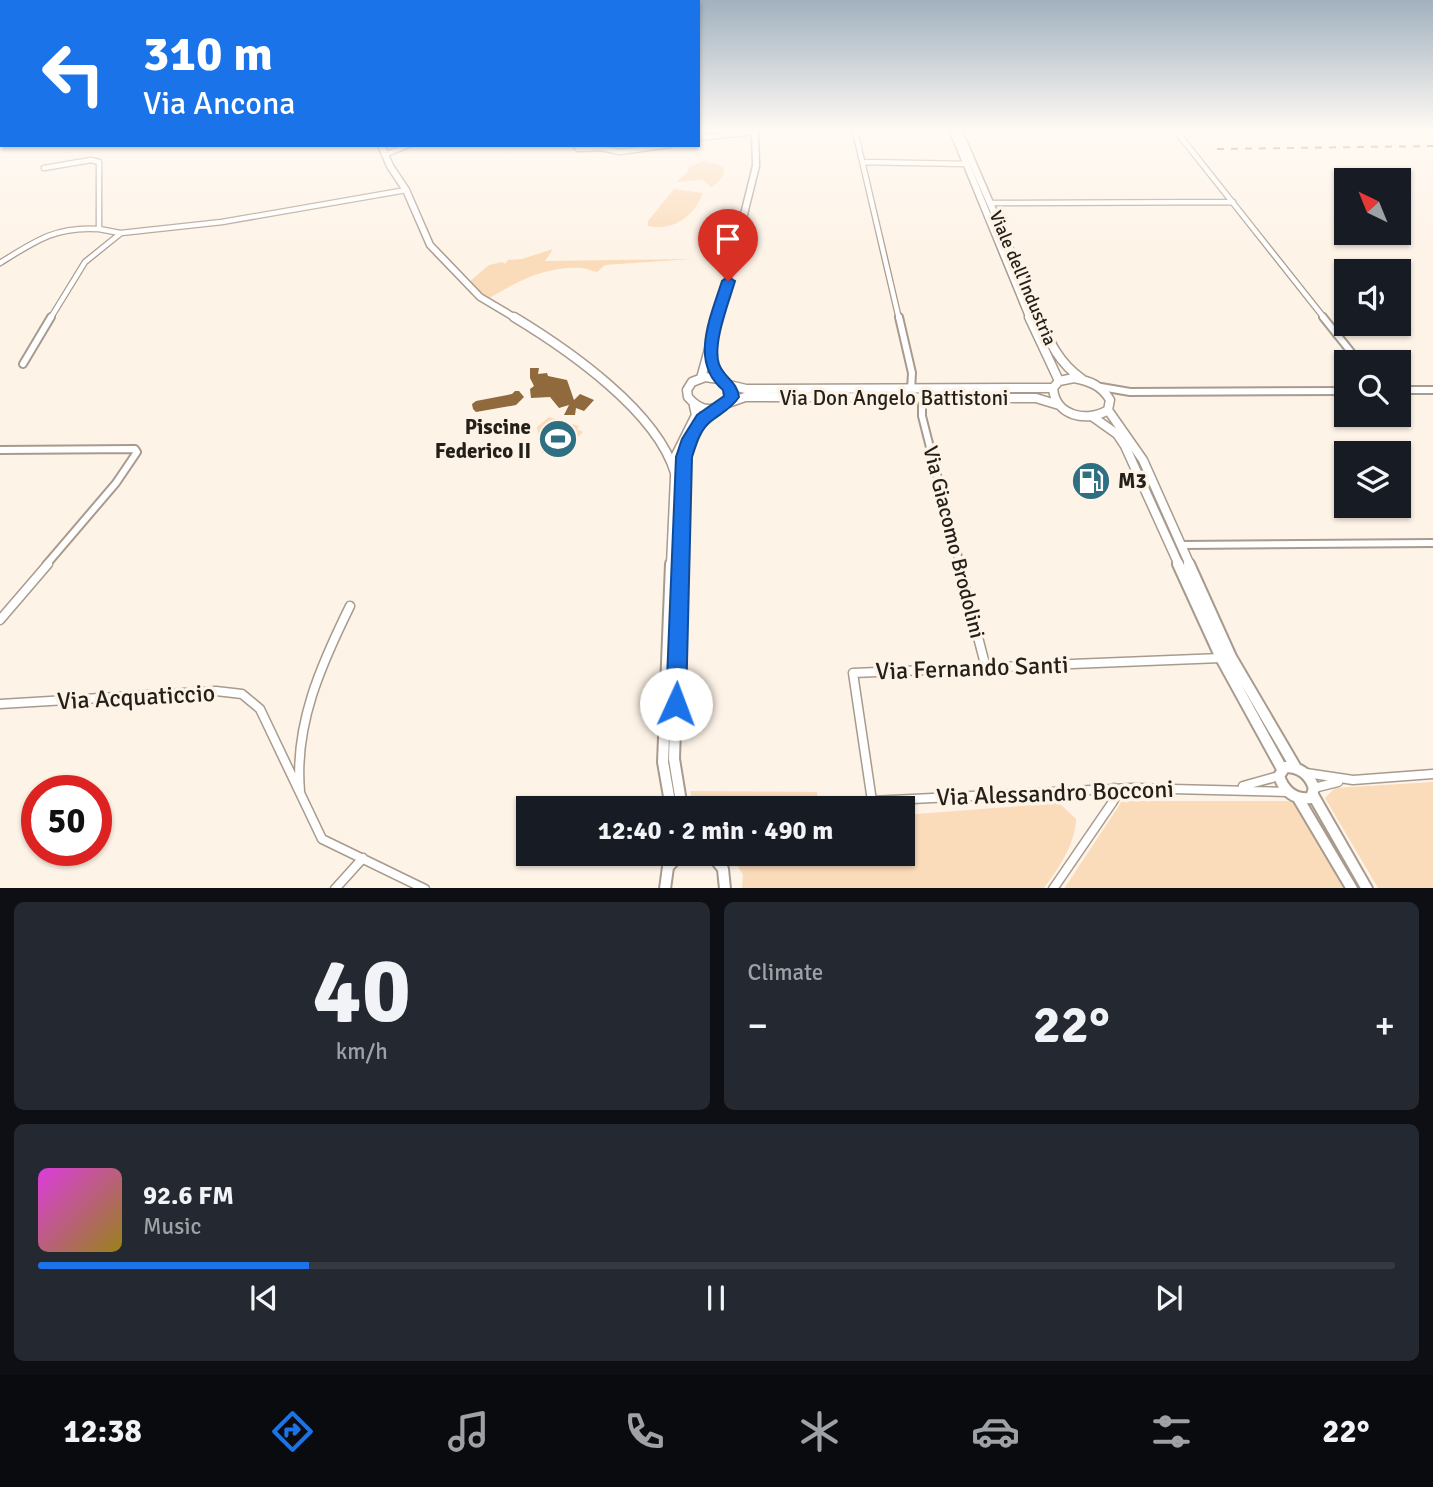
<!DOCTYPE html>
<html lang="en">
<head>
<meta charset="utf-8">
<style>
	body { margin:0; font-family:Signika,sans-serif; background:#242831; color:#f1f3f6; height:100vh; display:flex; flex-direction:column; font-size:26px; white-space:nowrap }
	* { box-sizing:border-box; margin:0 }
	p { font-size:23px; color:#9ea1a6 }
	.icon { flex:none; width:38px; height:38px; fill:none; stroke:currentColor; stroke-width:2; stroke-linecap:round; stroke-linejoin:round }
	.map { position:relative; height:888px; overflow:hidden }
	.panel { display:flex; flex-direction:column; gap:14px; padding:14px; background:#0d0f14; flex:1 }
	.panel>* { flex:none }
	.hud { position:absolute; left:0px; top:0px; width:700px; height:147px; box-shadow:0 2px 5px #0004; background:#1a73e8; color:#fff; overflow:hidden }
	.needle { width:46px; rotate:317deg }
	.controls { position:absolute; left:1334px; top:168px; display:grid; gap:14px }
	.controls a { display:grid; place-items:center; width:77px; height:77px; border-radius:0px; background:#171b24; box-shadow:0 2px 5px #0004; font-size:35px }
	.speed { position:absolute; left:21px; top:775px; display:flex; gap:14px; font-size:35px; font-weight:700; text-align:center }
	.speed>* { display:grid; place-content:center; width:91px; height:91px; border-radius:50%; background:#171b24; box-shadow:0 2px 5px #0004; line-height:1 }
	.speed .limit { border:10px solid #d22; background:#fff; color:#111 }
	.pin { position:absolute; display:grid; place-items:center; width:60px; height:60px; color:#fff; margin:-72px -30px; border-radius:50% 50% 50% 0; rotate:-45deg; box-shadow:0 0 7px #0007 }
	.pin .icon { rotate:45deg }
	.me { position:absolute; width:77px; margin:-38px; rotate:2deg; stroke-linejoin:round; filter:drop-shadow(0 0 5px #0008) }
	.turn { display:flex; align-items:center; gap:24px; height:147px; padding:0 28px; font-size:32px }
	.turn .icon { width:91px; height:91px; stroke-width:2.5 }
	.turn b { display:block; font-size:49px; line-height:60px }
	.big { font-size:52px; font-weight:700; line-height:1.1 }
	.panel .tile { flex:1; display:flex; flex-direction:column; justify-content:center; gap:10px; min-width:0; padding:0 24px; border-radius:10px; background:#242831 }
	.panel .dial { align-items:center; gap:0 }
	.dial b { font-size:91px; line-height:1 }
	.song { display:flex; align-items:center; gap:21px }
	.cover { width:84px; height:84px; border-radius:10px; background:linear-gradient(135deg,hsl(300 70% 55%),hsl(50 70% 35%)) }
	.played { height:7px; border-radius:4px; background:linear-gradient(90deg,#1a73e8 20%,#363941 20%) }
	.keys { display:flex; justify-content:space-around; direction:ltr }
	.heat { display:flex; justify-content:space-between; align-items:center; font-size:38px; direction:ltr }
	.panel .tiles { flex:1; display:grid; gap:14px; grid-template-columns:1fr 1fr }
	.tile:last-child { grid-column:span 2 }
	.trip { position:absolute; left:516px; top:796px; width:399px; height:70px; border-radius:0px; background:#171b24; box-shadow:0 2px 5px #0004; font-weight:700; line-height:70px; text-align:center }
	.tab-bar { display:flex; height:112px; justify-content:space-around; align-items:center; background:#090b0e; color:#9ea1a6 }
	.tab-bar .icon { width:49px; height:49px }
	.tab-bar .selected { color:#1a73e8 }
	.tab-bar b { font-size:32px; color:#f1f3f6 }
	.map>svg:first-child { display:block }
	.green { fill:#fadbba }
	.building { fill:#90693c }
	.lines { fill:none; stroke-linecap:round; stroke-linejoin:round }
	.street-far2-casing { stroke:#a89b8d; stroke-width:7 }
	.street-far1-casing { stroke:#a89b8d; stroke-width:10 }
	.street-casing { stroke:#a89b8d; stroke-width:11 }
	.secondary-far2-casing { stroke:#a89b8d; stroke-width:9 }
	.secondary-far1-casing { stroke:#a89b8d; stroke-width:11 }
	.secondary-casing { stroke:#a89b8d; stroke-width:14 }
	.street-far2 { stroke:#fff; stroke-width:4.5 }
	.street-far1 { stroke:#fff; stroke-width:6 }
	.street { stroke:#fff; stroke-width:8 }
	.secondary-far2 { stroke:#fff; stroke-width:6 }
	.secondary-far1 { stroke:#fff; stroke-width:8 }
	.secondary { stroke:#fff; stroke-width:10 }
	.rail { stroke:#59544c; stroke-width:2; stroke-dasharray:7 7; stroke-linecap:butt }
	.route { fill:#1a73e8; stroke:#114b97; stroke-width:2 }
	.labels { text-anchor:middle; stroke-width:7; stroke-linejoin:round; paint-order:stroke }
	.far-street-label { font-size:18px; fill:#231f19; stroke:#fef3e7 }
	.street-label { font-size:21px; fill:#231f19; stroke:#fef3e7 }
	.poi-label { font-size:21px; font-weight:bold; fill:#231f19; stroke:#fef3e7; text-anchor:end }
	.near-street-label { font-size:24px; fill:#231f19; stroke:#fef3e7 }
</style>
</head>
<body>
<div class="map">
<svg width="1433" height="889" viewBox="0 0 1433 889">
	<rect width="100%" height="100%" fill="#fef3e7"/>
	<path class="green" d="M704,161L723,166C726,176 719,182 711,187L703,180L676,182L687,173L689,167Z
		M674,189L703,193C695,216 672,232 648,226V221Z
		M553,249L545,261L692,259L605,265L597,272C591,271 587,268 582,268C546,266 517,281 488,299L468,283L489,265L502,262L505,264L508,260L522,259Z
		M549,417L579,426L577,429L583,432L569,447L542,453L537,427Z
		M1433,782V888H1378L1325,798L1335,788Z
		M690,791L817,792L819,808H695Z
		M1122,801H1296L1349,889H1064Z
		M1059,803L1076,819C1076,842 1058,870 1044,888H742L743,875L731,854H903V815Z"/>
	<path class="building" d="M530,368H539L538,374L547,373L548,376L567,380L574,400L580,394L594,400L584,411L576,408L575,415H564L569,405L559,408L550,397L531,398L530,389L534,386L530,378Z
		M515,391H519L524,397L516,405L476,412L473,409L472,404L476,401L512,394Z"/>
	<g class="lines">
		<g class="street-far2-casing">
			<path id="street-far2" d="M855,131L899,319
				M1176,131L1325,319
				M698,138L755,132
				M575,145L578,149L601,148L620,152L670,145
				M384,155L409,145
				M863,162L967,164
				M44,168L91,160L99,162V229L120,233
				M991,203L1233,202
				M0,263C35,241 56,226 99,229
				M50,319L85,262L121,233L222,222L406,190"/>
		</g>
		<g class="street-far1-casing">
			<path id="street-far1" d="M899,317L912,373L911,390
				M1323,317L1359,362
				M23,364L51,317
				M1101,387L1130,392L1346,391
				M1398,390H1433
				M922,399V416L960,565
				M0,450L135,449L137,452L116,483L46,565
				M1181,545L1433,543"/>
		</g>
		<g class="street-casing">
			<path id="street" d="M959,564L986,668
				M0,620L48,564
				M1221,658L853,673L872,801L1132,788L1288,792
				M0,704L216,691L242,694L260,709L322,839L425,889
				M1306,773L1353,780L1433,774
				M1243,786L1279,776
				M1314,788L1338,782
				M300,791C294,725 321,665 350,606
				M335,889L363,858
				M1053,889L1112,803L1116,796L1114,788"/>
		</g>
		<g class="secondary-far2-casing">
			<path id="secondary-far2" d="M953,131L1030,319
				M959,131L1040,319
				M381,145L390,166L406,190L430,245L480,297L517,319
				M718,319L756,166L755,131"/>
		</g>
		<g class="secondary-far1-casing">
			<path id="secondary-far1" d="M514,317C567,349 657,411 675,473
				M1029,317L1059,381
				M1039,317C1050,343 1059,363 1082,379
				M712,352L711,362L719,379
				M705,377L719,379L731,387V397C717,412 702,414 688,397L687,390L692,382Z
				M701,378L718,317
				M1074,378C1090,381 1102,386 1110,400L1108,410C1087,423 1055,416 1053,388L1059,381Z
				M729,385L746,389L1053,388
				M728,403L745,397L1036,398L1059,405
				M1108,410L1143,460L1190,565
				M1093,417L1117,434L1125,446L1179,565
				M671,565L676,455L696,415L694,406
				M680,565L684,457L696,430L715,409"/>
		</g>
		<g class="secondary-casing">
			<path id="secondary" d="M680,564L674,759L682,808
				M1178,564L1221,658L1282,769
				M1189,564L1231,657L1296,768
				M1285,767C1300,767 1309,774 1314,788L1311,798C1294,800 1284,791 1279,776Z
				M1313,795L1367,889
				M1298,798L1352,889
				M671,808L663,762L671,564
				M711,854L723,869L725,889
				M665,889L668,867L680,854"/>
		</g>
		<use href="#street-far2" class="street-far2"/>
		<use href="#street-far1" class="street-far1"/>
		<use href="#street" class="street"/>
		<use href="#secondary-far2" class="secondary-far2"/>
		<use href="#secondary-far1" class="secondary-far1"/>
		<use href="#secondary" class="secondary"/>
		<path class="rail" d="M1217,149L1433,146"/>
	</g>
	<linearGradient id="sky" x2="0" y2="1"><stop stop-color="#a1b1be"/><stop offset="0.51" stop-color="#fffaf4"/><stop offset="1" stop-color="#fffaf4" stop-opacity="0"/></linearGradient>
	<rect width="1433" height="255" fill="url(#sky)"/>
	<path class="route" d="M728,277L735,281C729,302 712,344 719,364C724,378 737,381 739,397C731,409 721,413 710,422C700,430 696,445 692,457L686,704L683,711L676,714L669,711L666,704L676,457L682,439L697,415L724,396L723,390C689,362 711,316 722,281Z"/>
	<defs>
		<g id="stadium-disc" transform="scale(2.0125)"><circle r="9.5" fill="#2e7082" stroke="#fef3e7"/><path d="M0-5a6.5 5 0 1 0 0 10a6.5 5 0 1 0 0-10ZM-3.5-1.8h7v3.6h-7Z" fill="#fff"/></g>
		<g id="fuel-disc" transform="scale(2.0125)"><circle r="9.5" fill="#2e7082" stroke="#fef3e7"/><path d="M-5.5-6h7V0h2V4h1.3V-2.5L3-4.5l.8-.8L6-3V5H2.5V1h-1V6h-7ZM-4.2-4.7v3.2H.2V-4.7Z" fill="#fff"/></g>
	</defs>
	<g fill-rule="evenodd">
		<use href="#stadium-disc" x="558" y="439"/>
		<use href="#fuel-disc" x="1091" y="481"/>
	</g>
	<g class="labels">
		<g class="far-street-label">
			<text transform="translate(1023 278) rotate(67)" y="6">Viale dell'Industria</text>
		</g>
		<g class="street-label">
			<text x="894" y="405">Via Don Angelo Battistoni</text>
			<text transform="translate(954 542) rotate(76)" y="7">Via Giacomo Brodolini</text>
		</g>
		<g class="poi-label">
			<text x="531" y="434">Piscine<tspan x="531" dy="24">Federico II</tspan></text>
			<text x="1118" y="488" text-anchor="start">M3</text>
		</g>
		<g class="near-street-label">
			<text transform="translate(972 668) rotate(-2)" y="8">Via Fernando Santi</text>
			<text transform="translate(136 697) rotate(-3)" y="8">Via Acquaticcio</text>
			<text transform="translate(1055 793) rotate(-2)" y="8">Via Alessandro Bocconi</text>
		</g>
	</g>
</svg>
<div class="controls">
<a><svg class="needle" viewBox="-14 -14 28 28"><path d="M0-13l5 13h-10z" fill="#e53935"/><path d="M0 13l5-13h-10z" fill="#9ea1a6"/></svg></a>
<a><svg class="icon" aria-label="sound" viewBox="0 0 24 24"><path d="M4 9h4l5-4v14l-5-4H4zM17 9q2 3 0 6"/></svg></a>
<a><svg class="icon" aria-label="search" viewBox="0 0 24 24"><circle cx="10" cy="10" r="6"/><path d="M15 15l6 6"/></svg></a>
<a><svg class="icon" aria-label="layers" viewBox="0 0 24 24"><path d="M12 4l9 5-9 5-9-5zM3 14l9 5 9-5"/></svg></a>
</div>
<div class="speed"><div class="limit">50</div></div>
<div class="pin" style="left:728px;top:281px;background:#d93025"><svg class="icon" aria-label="arrive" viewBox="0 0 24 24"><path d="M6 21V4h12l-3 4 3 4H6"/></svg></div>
<svg class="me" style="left:676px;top:704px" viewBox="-20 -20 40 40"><circle r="19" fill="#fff"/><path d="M0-13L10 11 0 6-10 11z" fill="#1a73e8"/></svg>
<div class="trip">12:40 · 2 min · 490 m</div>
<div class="hud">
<div class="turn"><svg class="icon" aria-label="left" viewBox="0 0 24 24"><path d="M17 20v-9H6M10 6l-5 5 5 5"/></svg><div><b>310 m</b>Via Ancona</div></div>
</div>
</div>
<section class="panel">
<div class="tiles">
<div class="tile dial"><b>40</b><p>km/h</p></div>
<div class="tile"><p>Climate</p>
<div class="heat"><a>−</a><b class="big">22°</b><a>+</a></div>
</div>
<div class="tile">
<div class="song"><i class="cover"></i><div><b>92.6 FM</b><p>Music</p></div></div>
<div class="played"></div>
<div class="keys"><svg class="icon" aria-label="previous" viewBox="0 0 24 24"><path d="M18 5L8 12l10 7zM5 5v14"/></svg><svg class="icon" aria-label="pause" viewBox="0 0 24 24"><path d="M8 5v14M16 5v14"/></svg><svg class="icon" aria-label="next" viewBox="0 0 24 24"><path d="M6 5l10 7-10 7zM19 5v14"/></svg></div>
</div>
</div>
</section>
<nav class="tab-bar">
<b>12:38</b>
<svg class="icon selected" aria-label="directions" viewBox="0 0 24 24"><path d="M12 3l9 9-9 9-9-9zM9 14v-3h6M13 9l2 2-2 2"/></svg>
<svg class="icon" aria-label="music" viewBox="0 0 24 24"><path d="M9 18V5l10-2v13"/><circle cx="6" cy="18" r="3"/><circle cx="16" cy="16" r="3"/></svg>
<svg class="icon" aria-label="phone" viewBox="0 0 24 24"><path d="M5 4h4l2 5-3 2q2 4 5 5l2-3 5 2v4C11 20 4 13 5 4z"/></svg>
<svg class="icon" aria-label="climate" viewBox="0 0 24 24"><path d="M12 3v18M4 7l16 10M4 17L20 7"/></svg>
<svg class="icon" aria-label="car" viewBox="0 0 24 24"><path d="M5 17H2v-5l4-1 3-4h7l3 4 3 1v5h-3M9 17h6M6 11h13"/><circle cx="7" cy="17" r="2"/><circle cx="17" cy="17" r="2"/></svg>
<svg class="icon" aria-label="filters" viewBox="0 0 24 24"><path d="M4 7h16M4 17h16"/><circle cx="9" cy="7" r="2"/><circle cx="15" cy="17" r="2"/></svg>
<b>22°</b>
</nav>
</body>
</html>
